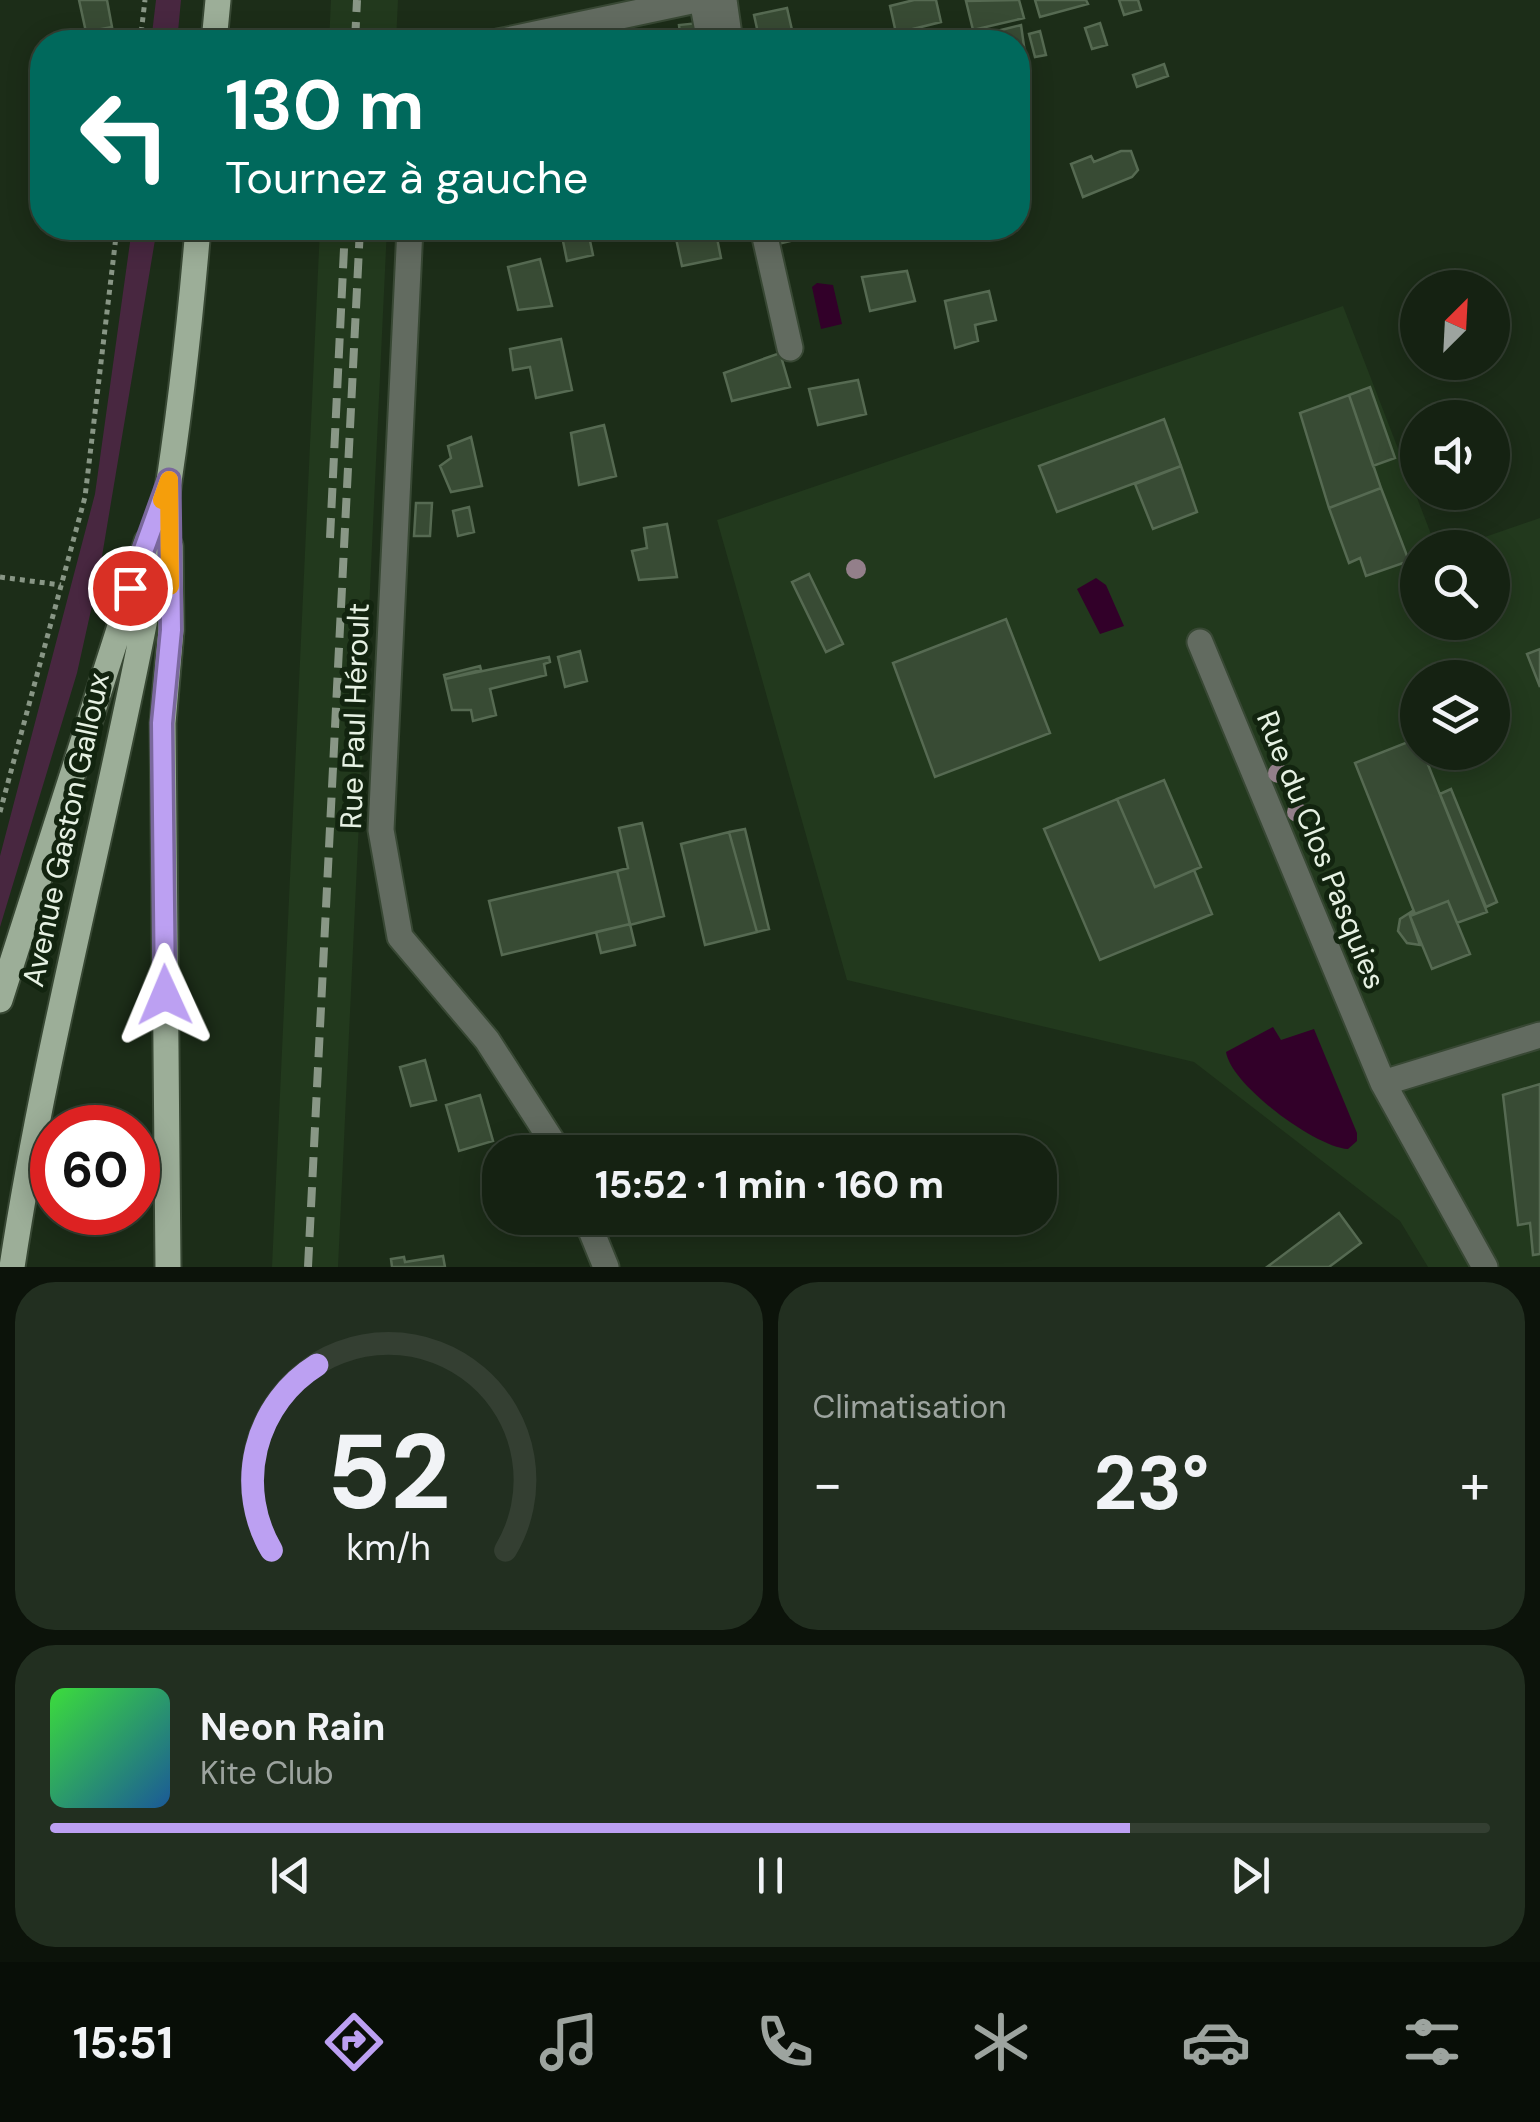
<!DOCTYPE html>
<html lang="fr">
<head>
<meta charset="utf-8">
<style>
	body { margin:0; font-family:"DM Sans",sans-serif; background:#222f20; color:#f1f3f6; height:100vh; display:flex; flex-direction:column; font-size:38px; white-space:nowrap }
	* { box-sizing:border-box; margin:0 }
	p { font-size:32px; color:#9da49f }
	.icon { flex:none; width:55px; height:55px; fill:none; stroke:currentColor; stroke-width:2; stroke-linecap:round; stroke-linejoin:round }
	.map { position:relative; height:1267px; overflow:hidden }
	.details { display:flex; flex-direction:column; gap:15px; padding:15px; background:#0c130a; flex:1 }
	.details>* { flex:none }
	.hud { position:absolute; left:30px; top:30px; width:1000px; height:210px; border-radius:40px; box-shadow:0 5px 25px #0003,0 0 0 2px #343f32; background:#00695c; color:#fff; overflow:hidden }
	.needle { width:65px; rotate:24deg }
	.fabs { position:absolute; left:1400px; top:270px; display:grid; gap:20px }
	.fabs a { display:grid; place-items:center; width:110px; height:110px; border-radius:50%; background:#152212; box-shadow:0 5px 25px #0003,0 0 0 2px #343f32; font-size:50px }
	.speed { position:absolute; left:30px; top:1105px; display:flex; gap:20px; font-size:50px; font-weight:700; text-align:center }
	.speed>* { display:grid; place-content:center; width:130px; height:130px; border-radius:50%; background:#152212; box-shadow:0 5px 25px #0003,0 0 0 2px #343f32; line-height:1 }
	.speed .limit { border:15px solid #d22; background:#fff; color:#111 }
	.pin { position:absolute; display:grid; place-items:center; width:85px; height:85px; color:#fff; margin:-42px; border:5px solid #fff; border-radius:50%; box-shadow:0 2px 10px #0007 }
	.me { position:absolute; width:110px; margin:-55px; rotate:359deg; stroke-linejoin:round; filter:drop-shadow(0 0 8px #0008) }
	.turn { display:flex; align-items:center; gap:35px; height:210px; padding:0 30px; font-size:45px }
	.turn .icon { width:130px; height:130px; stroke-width:2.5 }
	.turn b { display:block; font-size:70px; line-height:85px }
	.big { font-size:75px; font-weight:700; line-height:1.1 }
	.details .card { flex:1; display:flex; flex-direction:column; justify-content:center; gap:15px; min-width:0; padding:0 35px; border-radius:40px; background:#222f20 }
	.details .dial { align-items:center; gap:0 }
	.dial svg { height:260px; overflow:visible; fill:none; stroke:#343f32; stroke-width:7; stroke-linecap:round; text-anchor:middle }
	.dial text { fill:#f1f3f6; stroke:none }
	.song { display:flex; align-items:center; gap:30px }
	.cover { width:120px; height:120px; border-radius:15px; background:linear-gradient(135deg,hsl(120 70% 55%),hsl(210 70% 35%)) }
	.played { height:10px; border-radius:5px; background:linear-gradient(90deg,#bca0f2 75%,#343f32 75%) }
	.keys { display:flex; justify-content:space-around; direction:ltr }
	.heat { display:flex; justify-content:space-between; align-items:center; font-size:55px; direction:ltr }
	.details .tiles { flex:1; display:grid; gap:15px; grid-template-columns:1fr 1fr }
	.card:last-child { grid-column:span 2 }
	.trip { position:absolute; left:482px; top:1135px; width:575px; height:100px; border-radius:40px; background:#152212; box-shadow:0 5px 25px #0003,0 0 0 2px #343f32; font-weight:700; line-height:100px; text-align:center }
	.tab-bar { display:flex; height:160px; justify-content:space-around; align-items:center; background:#080e07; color:#9da49f }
	.tab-bar .icon { width:70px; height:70px }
	.tab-bar .active { color:#bca0f2 }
	.tab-bar b { font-size:45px; color:#f1f3f6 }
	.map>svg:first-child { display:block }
	.built { fill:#22391d; fill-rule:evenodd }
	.green { fill:#482740 }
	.water { fill:#320029 }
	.building { fill:#384b34; stroke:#566a52; stroke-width:2.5 }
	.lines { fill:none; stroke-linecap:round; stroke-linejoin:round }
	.minor-casing { stroke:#384834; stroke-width:29 }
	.major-casing { stroke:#384834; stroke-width:29 }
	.path { stroke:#889685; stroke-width:5; stroke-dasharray:5 5; stroke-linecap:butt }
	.minor { stroke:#626b60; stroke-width:25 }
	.major { stroke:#9cae98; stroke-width:25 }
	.rail { stroke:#899786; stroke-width:8; stroke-dasharray:20 10; stroke-linecap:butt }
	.tree { fill:#937f8a }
	.route-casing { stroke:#7a689d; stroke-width:25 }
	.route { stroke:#bca0f2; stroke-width:18 }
	.slow { stroke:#f59e0b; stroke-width:18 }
	.labels { text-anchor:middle; stroke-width:10; stroke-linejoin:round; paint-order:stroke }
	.street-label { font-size:30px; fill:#e6f1e3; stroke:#12240f }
</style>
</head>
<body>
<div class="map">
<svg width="1540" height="1267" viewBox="0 0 1540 1267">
	<rect width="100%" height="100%" fill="#1c2d18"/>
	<path class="built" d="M331,0H398L396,42H329Z
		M320,228H387L338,1267H272Z
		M1343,306L1436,547L1418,548V622H1492V548L1456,547L1540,518V1267H1428L1400,1221L1194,1062L847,980L717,520ZM1418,678H1492V752H1418Z"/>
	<path class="green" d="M156,0H181L177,42H151Z
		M132,228H157L99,574L77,673L0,927V856L95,494Z"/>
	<path class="water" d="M817,283L833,285L842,324L821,329L812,287Z
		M1096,578L1106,585L1124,626L1100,634L1077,589Z
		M1273,1027L1281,1040L1314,1029L1357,1133V1141L1348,1149C1315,1147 1231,1085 1226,1052Z"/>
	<path class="building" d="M79,0H107L112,27L86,32Z
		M914,0H936L941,22L913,29L916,42H891L889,35L896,33L890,6Z
		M1019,0L1024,18L973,30L966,1Z
		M1035,0H1086L1088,4L1040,17Z
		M1119,0H1138L1141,10L1124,15Z
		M787,8L794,39L760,42L754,15Z
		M698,23L700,42H681L679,25Z
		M1100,23L1107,45L1092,49L1085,28Z
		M1021,25L1027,67L1018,69V42H999L997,31Z
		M672,31L674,42H620L619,38Z
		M1040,31L1046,55L1035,57L1029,34Z
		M1164,64L1168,76L1137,87L1133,75Z
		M1121,151H1131L1138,170L1132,177L1083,197L1071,164L1091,156L1094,162Z
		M701,228H715L721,258L682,266L675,234Z
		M770,228H822L823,233L774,245Z
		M589,236L593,255L567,261L563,241Z
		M540,259L552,306L518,310L508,267Z
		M907,271L915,301L870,311L862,277Z
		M989,291L996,320L975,325L978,341L955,348L945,301Z
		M561,339L572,390L536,398L530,367L513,370L510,349Z
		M780,353L790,387L732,401L724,373Z
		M858,380L866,414L818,425L809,389Z
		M1370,387L1395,458L1373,466L1349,395Z
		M1349,395L1381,488L1329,508L1300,413Z
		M1164,419L1181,466L1057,512L1039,466Z
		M604,425L616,476L579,485L571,433Z
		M471,437L482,486L451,492L440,466L451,458L448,446Z
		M1181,466L1197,512L1153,529L1135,484Z
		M1381,488L1409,561L1366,576L1360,558L1349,563L1329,508Z
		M416,503H432L430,536H414Z
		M469,507L474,532L458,536L453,511Z
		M667,524L677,577L639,580L632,551L647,548L644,528Z
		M809,574L843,644L826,652L792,582Z
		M1006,619L1050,733L935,777L893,663Z
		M1540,649V687L1527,654Z
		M580,651L587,681L565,687L558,657Z
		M549,657L550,662L544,664L546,675L490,689L496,715L473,721L471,710H452L445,679Z
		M480,666L481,670L445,679L444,675Z
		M1418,738V752H1423L1487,912L1457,923L1448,901L1415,914L1355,763Z
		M1164,780L1201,867L1155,887L1117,799Z
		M1451,789L1497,902L1486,907L1440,794Z
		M1117,799L1155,887L1194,870L1212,914L1100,960L1044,829Z
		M642,823L664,916L630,925L617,871L628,868L619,828Z
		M745,829L769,929L757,932L729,832Z
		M729,832L757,932L705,945L681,844Z
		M617,871L630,924L502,955L489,901Z
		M1448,901L1470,954L1432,969L1410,916Z
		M1414,910L1410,916L1420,945L1407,943L1398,931L1400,919Z
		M630,924L635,945L601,953L596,932Z
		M425,1060L436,1100L411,1106L400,1067Z
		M1540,1084V1254L1533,1255L1530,1223L1518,1225L1503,1095Z
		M480,1095L493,1141L459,1151L446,1105Z
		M1339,1213L1361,1243L1329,1267H1267Z
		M443,1256L445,1267H392L391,1259L404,1257L405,1262Z"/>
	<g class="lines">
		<g class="minor-casing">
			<path id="minor" d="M702,0L710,42
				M724,0L730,42
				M498,42L696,0
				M410,228L381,830L400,937L487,1040L559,1152
				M763,228L790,348
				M1200,642L1383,1083L1485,1267
				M1383,1083L1540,1035
				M586,1218L606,1267"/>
		</g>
		<g class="major-casing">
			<path id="major" d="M214,42L218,0
				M0,1000L147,542
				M12,1267C45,1049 103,836 145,619C171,490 187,359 198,228
				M168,1267L163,723L171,630L170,546"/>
		</g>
		<path class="path" d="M140,42L145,0
			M0,577L61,585
			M0,812L85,497L117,228"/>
		<use href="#minor" class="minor"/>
		<use href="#major" class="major"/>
		<path class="rail" d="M355,42L357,0
			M330,538L345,228
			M308,1267L360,228"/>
	</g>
	<g class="tree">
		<circle cx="856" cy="569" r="10"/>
		<circle cx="1278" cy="773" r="10"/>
		<circle cx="1297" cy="812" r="10"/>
	</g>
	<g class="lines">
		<g class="route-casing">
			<path id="route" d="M130,588L169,480L171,630L162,723L165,995"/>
		</g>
		<use href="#route" class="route"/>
		<path class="slow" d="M162,500L169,480L170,586"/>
	</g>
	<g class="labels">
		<g class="street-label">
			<text transform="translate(355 716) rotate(-88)" y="10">Rue Paul Héroult</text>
			<text transform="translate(66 830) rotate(-78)" y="10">Avenue Gaston Galloux</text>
			<text transform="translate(1321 850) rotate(68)" y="10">Rue du Clos Pasquies</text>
		</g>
	</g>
</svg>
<div class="fabs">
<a><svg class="needle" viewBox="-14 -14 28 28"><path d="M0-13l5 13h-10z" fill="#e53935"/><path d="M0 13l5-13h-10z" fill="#9da49f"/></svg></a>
<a><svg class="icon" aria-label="sound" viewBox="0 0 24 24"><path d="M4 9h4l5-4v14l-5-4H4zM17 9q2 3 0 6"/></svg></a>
<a><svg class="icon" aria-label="search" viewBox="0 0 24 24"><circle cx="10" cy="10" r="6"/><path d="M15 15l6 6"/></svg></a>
<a><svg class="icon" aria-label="layers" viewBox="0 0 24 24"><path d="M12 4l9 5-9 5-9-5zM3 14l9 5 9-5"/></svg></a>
</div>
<div class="speed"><div class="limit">60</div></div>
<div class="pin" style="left:130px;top:588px;background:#d93025"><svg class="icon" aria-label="arrive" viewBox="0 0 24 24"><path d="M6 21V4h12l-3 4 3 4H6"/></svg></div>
<svg class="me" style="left:165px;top:995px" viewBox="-20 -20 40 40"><path d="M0-17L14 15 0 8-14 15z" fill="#bca0f2" stroke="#fff" stroke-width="4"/></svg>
<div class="trip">15:52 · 1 min · 160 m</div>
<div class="hud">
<div class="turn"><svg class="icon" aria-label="left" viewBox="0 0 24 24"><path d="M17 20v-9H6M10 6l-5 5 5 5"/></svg><div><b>130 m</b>Tournez à gauche</div></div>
</div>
</div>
<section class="details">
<div class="tiles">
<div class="card dial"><svg viewBox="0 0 100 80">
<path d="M14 69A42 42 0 1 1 86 69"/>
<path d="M14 69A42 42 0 0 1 28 12" stroke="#bca0f2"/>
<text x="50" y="56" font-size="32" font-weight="700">52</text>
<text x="50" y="72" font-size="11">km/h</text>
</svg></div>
<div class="card"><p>Climatisation</p>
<div class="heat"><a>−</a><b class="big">23°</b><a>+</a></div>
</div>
<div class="card">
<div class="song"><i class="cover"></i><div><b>Neon Rain</b><p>Kite Club</p></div></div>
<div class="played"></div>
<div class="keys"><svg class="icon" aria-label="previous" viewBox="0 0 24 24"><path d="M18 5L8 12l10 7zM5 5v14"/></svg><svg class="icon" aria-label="pause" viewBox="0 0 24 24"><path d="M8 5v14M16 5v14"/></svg><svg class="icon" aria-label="next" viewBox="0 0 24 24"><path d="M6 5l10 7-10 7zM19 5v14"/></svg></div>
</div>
</div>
</section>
<nav class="tab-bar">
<b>15:51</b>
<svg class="icon active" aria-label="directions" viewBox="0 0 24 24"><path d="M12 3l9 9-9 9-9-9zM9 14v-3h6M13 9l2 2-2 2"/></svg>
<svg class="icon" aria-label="music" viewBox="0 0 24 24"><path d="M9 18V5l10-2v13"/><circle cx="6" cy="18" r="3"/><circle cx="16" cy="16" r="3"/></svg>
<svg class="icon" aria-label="phone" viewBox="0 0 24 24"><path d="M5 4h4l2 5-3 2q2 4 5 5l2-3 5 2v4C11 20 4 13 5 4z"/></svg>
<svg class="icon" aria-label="climate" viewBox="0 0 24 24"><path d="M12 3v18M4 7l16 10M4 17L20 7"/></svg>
<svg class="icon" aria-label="car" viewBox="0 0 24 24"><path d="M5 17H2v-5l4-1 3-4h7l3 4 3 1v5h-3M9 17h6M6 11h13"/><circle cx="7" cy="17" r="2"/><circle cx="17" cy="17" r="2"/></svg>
<svg class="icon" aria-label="filters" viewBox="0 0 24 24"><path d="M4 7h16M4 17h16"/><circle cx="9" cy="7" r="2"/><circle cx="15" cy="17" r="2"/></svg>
</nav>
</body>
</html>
